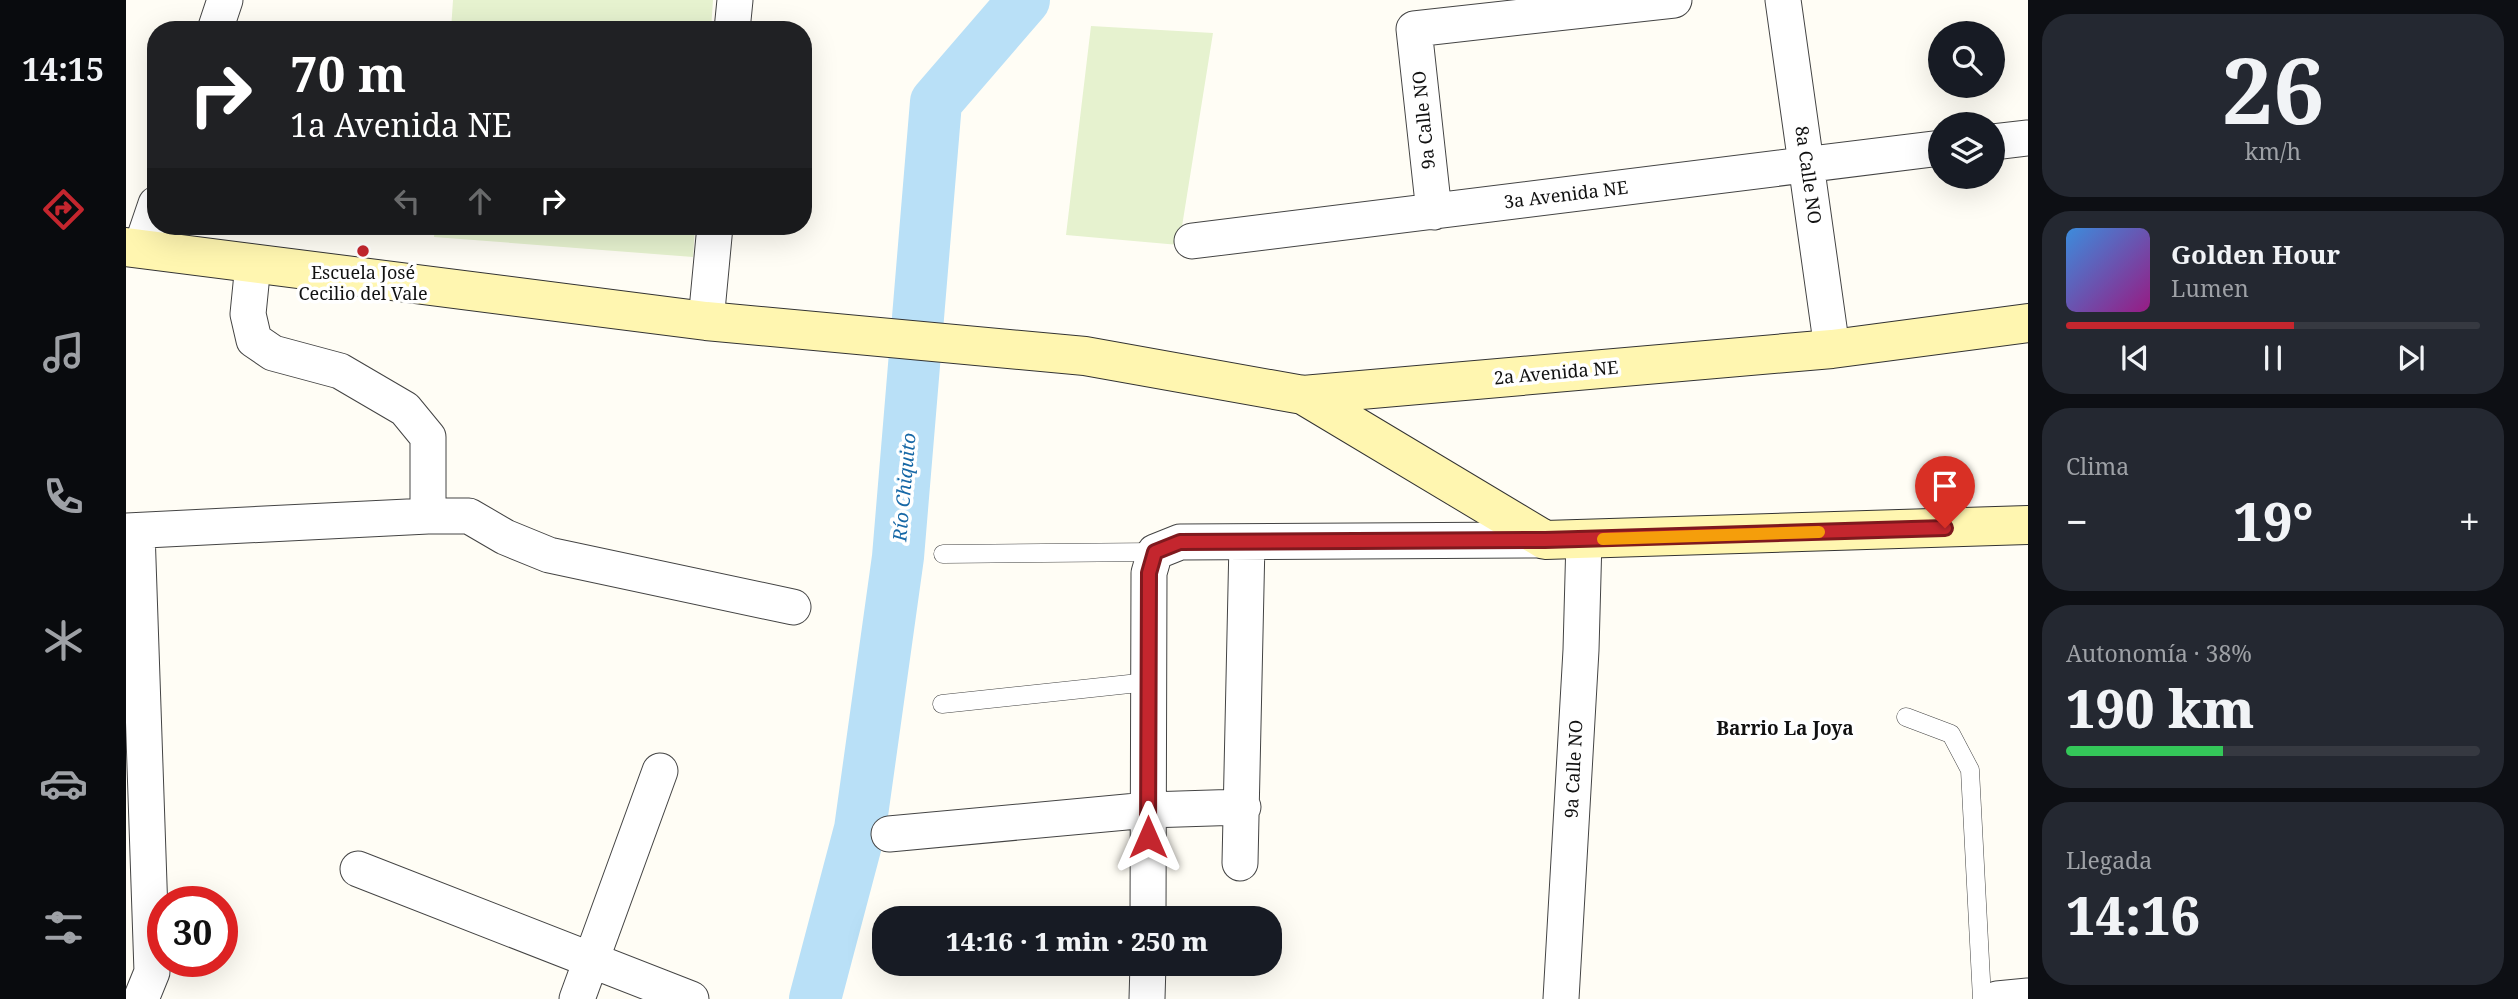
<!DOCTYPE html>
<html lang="es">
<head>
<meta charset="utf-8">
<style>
	body { margin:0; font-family:"Noto Serif",serif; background:#242831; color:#f1f3f6; height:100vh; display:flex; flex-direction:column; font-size:26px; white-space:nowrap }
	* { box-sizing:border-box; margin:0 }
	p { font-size:23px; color:#9ea1a6 }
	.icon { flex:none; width:38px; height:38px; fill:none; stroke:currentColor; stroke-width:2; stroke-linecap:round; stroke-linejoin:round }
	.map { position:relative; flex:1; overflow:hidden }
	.panel { display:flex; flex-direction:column; gap:14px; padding:14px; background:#0d0f14; width:490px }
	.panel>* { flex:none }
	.banner { position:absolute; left:21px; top:21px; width:665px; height:214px; border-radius:28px; box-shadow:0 7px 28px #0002; background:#202124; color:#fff; overflow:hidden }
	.fabs { position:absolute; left:1802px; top:21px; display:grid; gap:14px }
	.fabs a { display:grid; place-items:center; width:77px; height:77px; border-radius:50%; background:#171b24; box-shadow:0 7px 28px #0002; font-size:35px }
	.speed { position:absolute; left:21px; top:886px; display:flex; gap:14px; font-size:35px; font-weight:700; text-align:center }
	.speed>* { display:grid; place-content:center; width:91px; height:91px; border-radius:50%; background:#171b24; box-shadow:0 7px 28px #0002; line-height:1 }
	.speed .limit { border:10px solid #d22; background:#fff; color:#111 }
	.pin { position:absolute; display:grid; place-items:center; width:60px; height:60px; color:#fff; margin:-72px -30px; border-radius:50% 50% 50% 0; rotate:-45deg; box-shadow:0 0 7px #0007 }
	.pin .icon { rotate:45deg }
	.me { position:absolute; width:77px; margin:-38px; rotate:0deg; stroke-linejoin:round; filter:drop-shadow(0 0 5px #0008) }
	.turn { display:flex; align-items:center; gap:24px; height:147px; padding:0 28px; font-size:32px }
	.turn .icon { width:91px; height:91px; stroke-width:2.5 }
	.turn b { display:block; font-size:49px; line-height:60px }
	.lanes { display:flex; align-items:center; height:66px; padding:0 28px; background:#0003; justify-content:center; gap:35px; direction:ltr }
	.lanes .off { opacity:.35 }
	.big { font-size:52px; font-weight:800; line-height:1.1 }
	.panel .widget { flex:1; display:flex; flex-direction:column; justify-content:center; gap:10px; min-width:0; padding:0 24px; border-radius:28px; background:#242831 }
	.panel .dial { align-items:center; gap:0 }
	.dial b { font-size:91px; line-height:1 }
	.song { display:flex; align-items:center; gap:21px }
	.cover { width:84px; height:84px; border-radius:10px; background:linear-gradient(135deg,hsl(210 70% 55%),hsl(310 70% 35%)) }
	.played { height:7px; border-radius:4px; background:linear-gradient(90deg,#c4262e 55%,#363941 55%) }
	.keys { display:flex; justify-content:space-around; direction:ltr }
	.heat { display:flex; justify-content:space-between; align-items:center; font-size:38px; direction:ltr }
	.charge { height:10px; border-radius:5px; background:linear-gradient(90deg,#34c759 38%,#363941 0) }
	.trip { position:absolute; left:746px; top:906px; width:410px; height:70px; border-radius:28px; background:#171b24; box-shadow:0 7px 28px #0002; font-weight:800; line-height:70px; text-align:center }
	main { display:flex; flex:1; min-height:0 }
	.dock { display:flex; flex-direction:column; width:126px; justify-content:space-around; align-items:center; background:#090b0e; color:#9ea1a6 }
	.dock .icon { width:49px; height:49px }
	.dock .on { color:#c4262e }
	.dock b { font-size:32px; color:#f1f3f6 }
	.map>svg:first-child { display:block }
	.pitch { fill:#e6f2cf }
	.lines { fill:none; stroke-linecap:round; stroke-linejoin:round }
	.river { stroke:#b9e0f7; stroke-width:52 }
	.lane-casing { stroke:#444; stroke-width:19 }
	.street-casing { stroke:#444; stroke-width:37 }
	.secondary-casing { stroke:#333; stroke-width:40 }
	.lane { stroke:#fff; stroke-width:18 }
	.street { stroke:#fff; stroke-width:35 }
	.secondary { stroke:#fff6b0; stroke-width:38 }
	.route-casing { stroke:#7f191e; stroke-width:18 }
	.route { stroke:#c4262e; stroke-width:12 }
	.slow { stroke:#f59e0b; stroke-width:12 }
	.poi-dot { fill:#c4262e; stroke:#fff; stroke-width:2.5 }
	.labels { text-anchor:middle; stroke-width:7; stroke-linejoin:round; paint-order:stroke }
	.street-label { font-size:18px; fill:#111; stroke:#fff }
	.poi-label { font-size:18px; fill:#111; stroke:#fff }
	.water-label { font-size:19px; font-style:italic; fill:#1768a6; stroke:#fff }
	.neighbourhood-label { font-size:19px; font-weight:bold; fill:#111; stroke:#fff }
</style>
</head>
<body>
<main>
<nav class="dock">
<b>14:15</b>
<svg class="icon on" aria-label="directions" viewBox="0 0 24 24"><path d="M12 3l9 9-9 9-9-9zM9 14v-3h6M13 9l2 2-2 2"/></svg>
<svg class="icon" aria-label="music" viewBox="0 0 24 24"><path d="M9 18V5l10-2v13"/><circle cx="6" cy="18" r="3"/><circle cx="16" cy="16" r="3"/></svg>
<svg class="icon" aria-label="phone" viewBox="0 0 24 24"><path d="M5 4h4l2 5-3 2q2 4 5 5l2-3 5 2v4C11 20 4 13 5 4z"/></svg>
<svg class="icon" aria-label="climate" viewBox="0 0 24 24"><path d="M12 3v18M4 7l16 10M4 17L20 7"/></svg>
<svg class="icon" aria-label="car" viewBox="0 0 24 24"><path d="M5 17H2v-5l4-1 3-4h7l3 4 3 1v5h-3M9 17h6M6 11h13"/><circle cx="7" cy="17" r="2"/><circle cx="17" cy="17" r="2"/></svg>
<svg class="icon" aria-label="filters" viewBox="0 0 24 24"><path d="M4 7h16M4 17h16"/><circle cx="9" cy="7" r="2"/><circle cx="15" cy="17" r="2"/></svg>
</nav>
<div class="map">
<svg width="1902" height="999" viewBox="0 0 1902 999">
	<rect width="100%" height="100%" fill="#fffdf5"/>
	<path class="pitch" d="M327,0H587L585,30H325Z
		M965,26L1087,33L1053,245L940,235Z
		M309,226H569L567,257L308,237Z"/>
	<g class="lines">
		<path class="river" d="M689,999L734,829L772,557L810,102L898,0"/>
		<g class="lane-casing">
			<path id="lane" d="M817,554L1029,552
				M816,704L1022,682
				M1780,717L1825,734L1844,770L1856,999"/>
		</g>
		<g class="street-casing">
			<path id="street" d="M1657,0L1706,349
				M89,30L99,0
				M606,30L609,0
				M1867,142L1902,138
				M1308,212L1288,29L1548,0
				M1066,241L1815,148
				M15,248L30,204
				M580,321L589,226
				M302,516H343L379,537L423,555L667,607
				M0,531L302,516V437L279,409L214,371L147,353L128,340L122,314L127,264
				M11,531L26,972L15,999
				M763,834L1022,810L1117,807
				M1114,863L1121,542
				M232,869L565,999
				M1022,919L1023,573L1029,552L1054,542L1419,540
				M451,999L534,771
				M1021,999L1022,964
				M1435,999L1455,650L1458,539
				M1871,999L1902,996"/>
		</g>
		<g class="secondary-casing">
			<path id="secondary" d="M0,247L580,321L959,356L1177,395L1706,349L1902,323
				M1177,395L1419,540L1902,525"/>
		</g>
		<use href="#lane" class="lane"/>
		<use href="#street" class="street"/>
		<use href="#secondary" class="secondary"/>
	</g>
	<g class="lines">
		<g class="route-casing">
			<path id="route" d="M1022,837L1023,573L1029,552L1054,542L1419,540L1819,528"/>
		</g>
		<use href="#route" class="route"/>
		<path class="slow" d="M1477,539L1693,532"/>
	</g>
	<circle class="poi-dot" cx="237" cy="251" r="7"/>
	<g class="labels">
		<g class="street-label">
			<text transform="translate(1298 120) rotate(-96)" y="6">9a Calle NO</text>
			<text transform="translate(1682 175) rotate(82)" y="6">8a Calle NO</text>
			<text transform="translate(1440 195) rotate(-7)" y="6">3a Avenida NE</text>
			<text transform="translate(1430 373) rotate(-5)" y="6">2a Avenida NE</text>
			<text transform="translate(1448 769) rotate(-87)" y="6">9a Calle NO</text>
		</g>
		<g class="poi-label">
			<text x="237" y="279">Escuela José<tspan x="237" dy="21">Cecilio del Vale</tspan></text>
		</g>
		<g class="water-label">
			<text transform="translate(778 487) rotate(-85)" y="7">Río Chiquito</text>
		</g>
		<g class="neighbourhood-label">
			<text x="1659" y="735">Barrio La Joya</text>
		</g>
	</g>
</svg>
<div class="fabs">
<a><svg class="icon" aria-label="search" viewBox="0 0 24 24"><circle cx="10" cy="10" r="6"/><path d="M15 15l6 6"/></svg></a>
<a><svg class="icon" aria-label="layers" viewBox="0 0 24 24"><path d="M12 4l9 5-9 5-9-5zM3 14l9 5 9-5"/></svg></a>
</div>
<div class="speed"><div class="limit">30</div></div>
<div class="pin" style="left:1819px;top:528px;background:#d93025"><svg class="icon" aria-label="arrive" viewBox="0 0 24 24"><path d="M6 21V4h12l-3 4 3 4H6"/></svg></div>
<svg class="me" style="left:1022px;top:837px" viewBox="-20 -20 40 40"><path d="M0-17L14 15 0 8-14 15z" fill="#c4262e" stroke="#fff" stroke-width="4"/></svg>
<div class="trip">14:16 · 1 min · 250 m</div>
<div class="banner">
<div class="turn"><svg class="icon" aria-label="right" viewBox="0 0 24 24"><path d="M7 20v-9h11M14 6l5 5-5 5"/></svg><div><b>70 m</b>1a Avenida NE</div></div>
<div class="lanes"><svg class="icon off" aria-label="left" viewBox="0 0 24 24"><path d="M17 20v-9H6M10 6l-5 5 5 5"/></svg><svg class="icon off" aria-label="ahead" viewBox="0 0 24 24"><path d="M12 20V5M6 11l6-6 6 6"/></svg><svg class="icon" aria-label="right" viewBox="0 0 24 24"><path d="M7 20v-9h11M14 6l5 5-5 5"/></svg></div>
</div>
</div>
<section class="panel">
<div class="widget dial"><b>26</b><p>km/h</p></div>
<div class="widget">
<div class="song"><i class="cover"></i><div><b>Golden Hour</b><p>Lumen</p></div></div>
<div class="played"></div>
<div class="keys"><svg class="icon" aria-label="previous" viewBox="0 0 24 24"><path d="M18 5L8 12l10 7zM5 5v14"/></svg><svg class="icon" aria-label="pause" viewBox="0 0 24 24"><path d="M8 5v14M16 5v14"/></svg><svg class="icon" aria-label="next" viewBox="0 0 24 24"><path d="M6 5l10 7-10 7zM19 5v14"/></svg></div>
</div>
<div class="widget"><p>Clima</p>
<div class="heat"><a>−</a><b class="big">19°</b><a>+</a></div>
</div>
<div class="widget"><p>Autonomía · 38%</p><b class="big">190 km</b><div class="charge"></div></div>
<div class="widget"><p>Llegada</p><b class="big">14:16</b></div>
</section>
</main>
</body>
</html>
